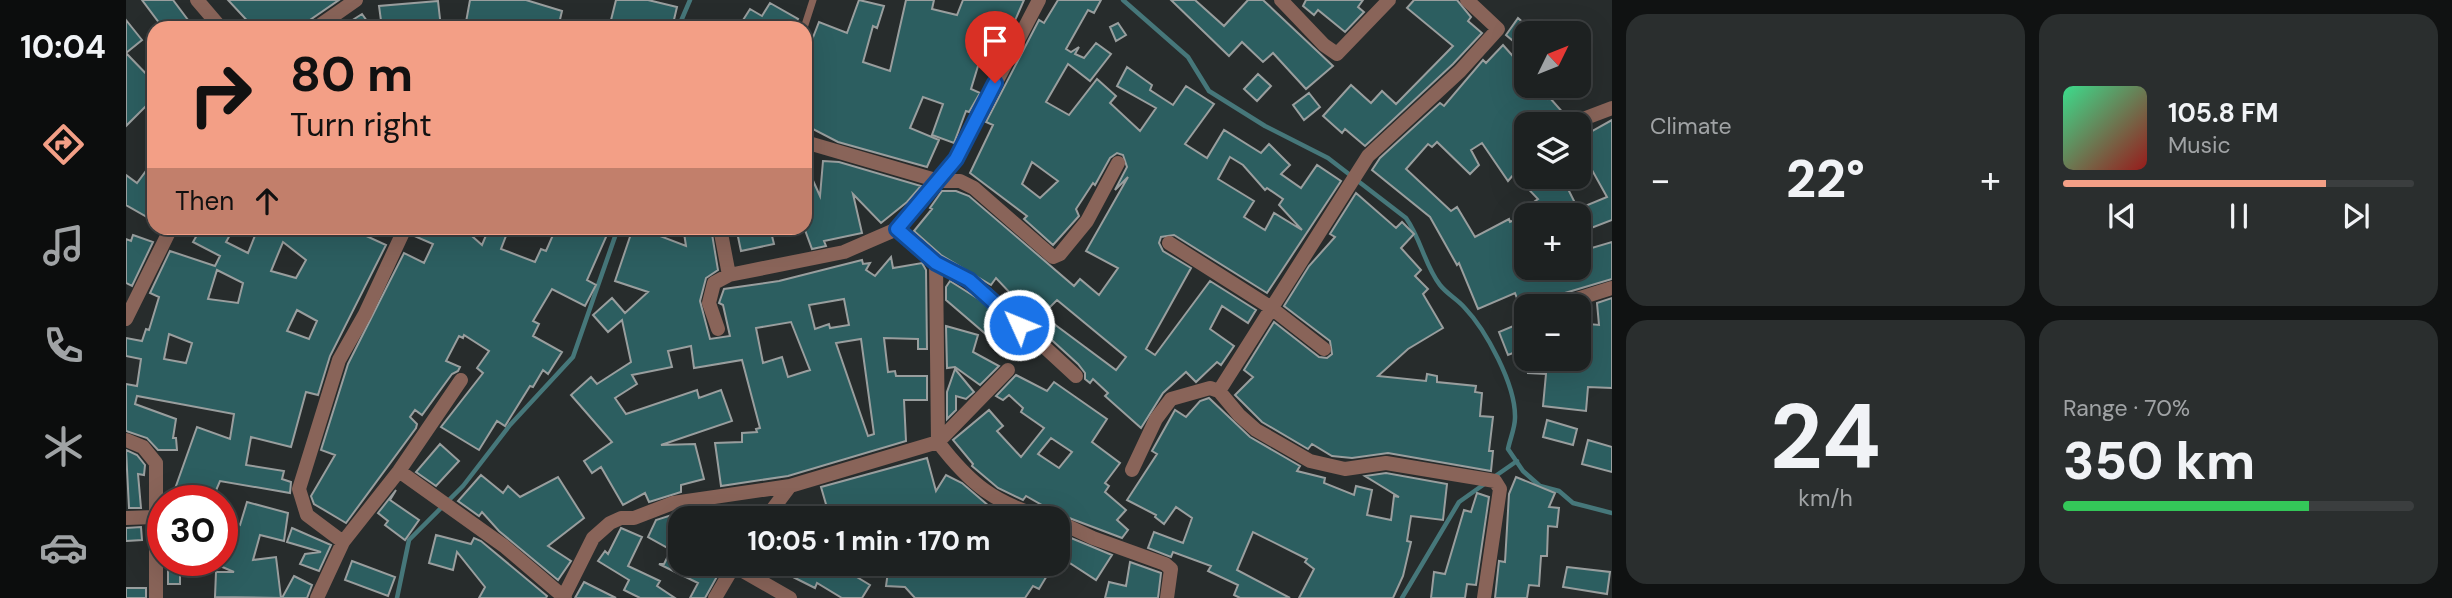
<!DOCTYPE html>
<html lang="en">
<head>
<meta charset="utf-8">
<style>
	body { margin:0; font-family:"DM Sans",sans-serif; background:#2a2e2e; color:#f1f3f6; height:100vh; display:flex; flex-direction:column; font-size:26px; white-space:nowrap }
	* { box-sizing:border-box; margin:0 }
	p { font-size:23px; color:#a0a3a5 }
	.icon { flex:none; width:38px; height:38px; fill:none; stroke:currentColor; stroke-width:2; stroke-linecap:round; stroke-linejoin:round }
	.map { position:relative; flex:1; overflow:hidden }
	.drawer { display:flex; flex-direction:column; gap:14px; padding:14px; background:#101212; width:840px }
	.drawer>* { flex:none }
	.top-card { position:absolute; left:21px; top:21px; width:665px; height:214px; border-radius:21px; box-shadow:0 7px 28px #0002,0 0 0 2px #3b3e3f; background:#f39f86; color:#111; overflow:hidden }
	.needle { width:46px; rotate:47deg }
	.controls { position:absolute; left:1388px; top:21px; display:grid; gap:14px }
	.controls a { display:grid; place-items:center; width:77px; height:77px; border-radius:14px; background:#1d2121; box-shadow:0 7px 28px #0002,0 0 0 2px #3b3e3f; font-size:35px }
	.speed { position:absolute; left:21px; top:485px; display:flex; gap:14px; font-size:35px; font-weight:700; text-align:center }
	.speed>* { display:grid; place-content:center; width:91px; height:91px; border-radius:50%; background:#1d2121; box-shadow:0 7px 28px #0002,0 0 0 2px #3b3e3f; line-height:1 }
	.speed .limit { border:10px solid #d22; background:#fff; color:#111 }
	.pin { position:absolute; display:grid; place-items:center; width:60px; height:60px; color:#fff; margin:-72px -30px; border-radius:50% 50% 50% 0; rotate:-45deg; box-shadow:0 0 7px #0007 }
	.pin .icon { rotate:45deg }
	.me { position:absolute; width:77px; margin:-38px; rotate:314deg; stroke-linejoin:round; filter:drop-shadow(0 0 5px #0008) }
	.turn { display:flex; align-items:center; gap:24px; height:147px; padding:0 28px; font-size:32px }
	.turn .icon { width:91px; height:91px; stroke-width:2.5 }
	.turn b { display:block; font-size:49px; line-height:60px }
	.then { display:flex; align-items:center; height:66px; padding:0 28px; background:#0003; gap:14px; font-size:26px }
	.big { font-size:52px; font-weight:800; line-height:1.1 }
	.drawer .tile { flex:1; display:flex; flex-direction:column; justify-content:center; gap:10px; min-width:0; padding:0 24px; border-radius:21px; background:#2a2e2e }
	.drawer .dial { align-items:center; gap:0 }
	.dial b { font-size:91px; line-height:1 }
	.song { display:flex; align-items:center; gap:21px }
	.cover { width:84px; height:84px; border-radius:10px; background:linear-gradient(135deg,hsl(150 70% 55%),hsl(0 70% 35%)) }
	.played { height:7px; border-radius:4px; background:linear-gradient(90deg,#f39f86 75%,#3b3e3f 75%) }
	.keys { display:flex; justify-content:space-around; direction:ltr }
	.heat { display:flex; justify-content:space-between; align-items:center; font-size:38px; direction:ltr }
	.charge { height:10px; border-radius:5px; background:linear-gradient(90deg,#34c759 70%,#3b3e3f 0) }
	.drawer .tiles { flex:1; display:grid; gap:14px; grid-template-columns:repeat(2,1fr) }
	.trip { position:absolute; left:542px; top:506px; width:402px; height:70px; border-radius:21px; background:#1d2121; box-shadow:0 7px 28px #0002,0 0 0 2px #3b3e3f; font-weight:800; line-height:70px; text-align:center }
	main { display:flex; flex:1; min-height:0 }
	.tabs { display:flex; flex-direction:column; width:126px; justify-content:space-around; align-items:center; background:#0c0d0d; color:#a0a3a5 }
	.tabs .icon { width:49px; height:49px }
	.tabs .active { color:#f39f86 }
	.tabs b { font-size:32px; color:#f1f3f6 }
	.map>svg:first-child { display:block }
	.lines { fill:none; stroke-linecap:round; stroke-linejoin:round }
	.stream { stroke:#46777a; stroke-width:4.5 }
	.building { fill:#2c5e60; stroke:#999e9e; stroke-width:2; fill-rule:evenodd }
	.lane { stroke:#896459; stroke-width:7 }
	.street { stroke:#896459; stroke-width:14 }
	.route-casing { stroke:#114b97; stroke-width:18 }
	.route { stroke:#1a73e8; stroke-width:12 }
</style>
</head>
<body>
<main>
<nav class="tabs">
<b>10:04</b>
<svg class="icon active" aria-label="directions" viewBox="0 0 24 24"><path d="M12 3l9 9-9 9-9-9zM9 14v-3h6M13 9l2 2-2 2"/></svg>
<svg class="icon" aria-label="music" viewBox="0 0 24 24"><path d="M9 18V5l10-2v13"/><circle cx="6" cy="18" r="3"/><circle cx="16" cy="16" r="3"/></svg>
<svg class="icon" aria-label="phone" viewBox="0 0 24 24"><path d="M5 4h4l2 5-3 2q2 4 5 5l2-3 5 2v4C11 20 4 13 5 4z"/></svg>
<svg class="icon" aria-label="climate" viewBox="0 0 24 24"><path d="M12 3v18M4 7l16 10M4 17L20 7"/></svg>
<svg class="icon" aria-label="car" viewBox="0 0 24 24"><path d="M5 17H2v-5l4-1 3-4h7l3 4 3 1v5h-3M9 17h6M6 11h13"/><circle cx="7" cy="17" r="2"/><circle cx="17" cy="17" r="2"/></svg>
</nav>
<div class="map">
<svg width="1486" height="598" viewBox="0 0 1486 598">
	<rect width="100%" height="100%" fill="#272c2c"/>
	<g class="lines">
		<path class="stream" d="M997,0L1062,57L1083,91L1139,126L1202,158L1280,218C1295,239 1299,266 1314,285C1321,294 1331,299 1338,307C1360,330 1390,385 1389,418C1389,428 1384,439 1382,449L1397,471L1414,486L1433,491L1447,503L1486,513
			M552,28L564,0
			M1368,477L1391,461
			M271,598L283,540L337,486L384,425L447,357L492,228
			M1276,598L1333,502L1357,485"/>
	</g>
	<path class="building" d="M16,0H47L68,28H37Z
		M102,0H213L184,20L180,28H128Z
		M344,0H400L436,11L432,28H359L340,22Z
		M490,0H522L551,7L546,28H483Z
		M733,0L758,6L751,28L747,26L737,62L764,71L780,0H808L806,9L831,15L837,0H898L872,59L856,53L845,89L854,93L843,112L840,111L828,143L806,135L817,104L797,97L784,128L813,140L801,167L712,142L679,125V58L693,22L721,33Z
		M932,0H975L968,13L962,10L940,49L945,52L953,47L949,54L958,58L970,43L985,54L964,81L942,64L920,102L943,115L971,79L990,96L984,103L1014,131L1030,108L991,86L1001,67L1026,85L1024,90L1047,105L1060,86L1088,104L1059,144L1081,158L1098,130L1135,153L1143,144L1164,165L1155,174L1175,188L1191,165L1215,181L1141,293L1048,235L1035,237L1033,243L1037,251L1065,268L1020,349L1029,355L1084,281L1130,310L1122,323L1096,306L1084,329L1108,346L1095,365L1091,362L1070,382L1060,372L1037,393L1015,428L979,396L982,393L967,379L964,383L959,379V373L952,364L883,301L887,296L870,278L865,285L815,255L788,231L806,209L804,208L816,191H830L843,196L948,286L954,279L973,295L992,268L960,251L1002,177L989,190L1001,167L997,155L991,153L984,158L969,185L967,183L950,209L953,216L927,245L898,219L901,216L844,173L867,125L860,122L913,20L918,23ZM1104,157L1117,165L1139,190L1141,188L1157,199L1153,205L1176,230L1148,213L1139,230L1118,217L1128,201L1092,179ZM906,162L932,181L914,198L896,184ZM931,300L1000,357L990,370L916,315Z
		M1045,0H1069L1098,26L1122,0H1137L1207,66L1180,89L1147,53L1137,62L1116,42L1103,56Z
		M1180,0H1237L1232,7L1238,12L1219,32L1192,10L1188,15L1177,6Z
		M1288,0H1331L1345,17L1342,21L1356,33L1327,64L1239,146L1219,129L1216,133L1197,116L1225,85L1245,103L1256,91L1270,104L1327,46L1281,8Z
		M312,1L315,28H256L253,6Z
		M644,3L672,19L667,28H612L624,9L636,16Z
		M236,14L246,28H214Z
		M1392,18L1409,33H1400V52L1380,35Z
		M0,20L16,40L0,53L28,82V118L20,106L0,126Z
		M992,23L1000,35L990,41L984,27Z
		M1377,45L1393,63L1388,68L1400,79V86H1407L1422,99L1424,98L1447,124H1400V177H1436L1452,209L1481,197L1461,161L1452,166V139L1486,120V220L1452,233V215H1406L1402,206L1412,199L1388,174L1382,181L1356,143L1345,150L1353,165L1344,174L1311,142L1306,147L1302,144L1280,169L1325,211L1331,207L1349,237L1383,219L1384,222L1400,215V268H1452V252L1486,242V279L1429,296L1418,306H1394L1389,293L1352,309L1333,263L1331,265L1304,217L1246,170L1254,158L1314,103L1318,106L1357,60L1360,63Z
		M1132,74L1145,86L1131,101L1118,89Z
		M1183,93L1194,107L1178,120L1167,105Z
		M28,160V221L0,205V175L11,183Z
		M697,161L713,162L795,186L781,202L755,223L727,194L736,233L698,241L700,246L686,249L679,230V163L694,196Z
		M1230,193L1270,228L1276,222L1288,234L1275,248L1295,270L1289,276L1302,289L1297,294L1317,328L1282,349L1252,376L1300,381L1301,374L1311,376V382L1350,386L1349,392L1356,393L1354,416L1367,417L1363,451H1367L1365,471L1262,453L1226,458L1206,456L1186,444L1182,449L1136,422L1109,395L1127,377L1118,370L1148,322L1193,357L1201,358L1206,354L1204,341L1158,306L1183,266L1209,237L1204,234Z
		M75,228H108L100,242L122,253L132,228H223L260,245L204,356L192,395L180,392L165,447L125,437L120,465L158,471L156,479L165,482L164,493L94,481L86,500H45L71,427L104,439L108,414L11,396L9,404L50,419L47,438H50L51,450H32L21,438L0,431V384L11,386L15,359L0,356V338L16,341L20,329L23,330L33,297L24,293L44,251L89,266L94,256L67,242ZM157,242L180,260L170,278L145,271ZM91,270L117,283L112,303L82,299ZM171,310L191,321L183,339L161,331ZM43,334L66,343L60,363L38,359Z
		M289,228H337L356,245L363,228H383L375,249L409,262L415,249L420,251L430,228H449L461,233L463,228H484L461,280L470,285L459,306L426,289L407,321L413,324L407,336L436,352L422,374L417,370L407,387L404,386L379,426L371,421L353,450L315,427L357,373L351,368L363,351L338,335L337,338L333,336L320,361L334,367L332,371L326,374L296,415L289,410L284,417L291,424L290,428L220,523L188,504L185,496L209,455L195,450L222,364L278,253L298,263L307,244L286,235Z
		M507,228H520L527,230L526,233L560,246L558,233L585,228L592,270L580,278L574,301L584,339L604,336L597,305L593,303L598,289L653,281L736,260L737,264L744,263L740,270L749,276L765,257L767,268L796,263L800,270L801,349H792V339L758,338L762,372L769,371L770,376H801V400H778L780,441L662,476L595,486L589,443L616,442V433L631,432L630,429L634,428L616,360L568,368L565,346L542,351L546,367L506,375L511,384L489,398L500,414L571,390L573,398L595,390L606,421L535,445L569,444L578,479L555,485V492L523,502L519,493L497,505L475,467L466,473L458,461L486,442L445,395L465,377L471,384L505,362L496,320L482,332L467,315L486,298L499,313L522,292L489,281ZM718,299L723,325L704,328L703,324L689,329L683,305ZM665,322L684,370L662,377L656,357L637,363L630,328ZM735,339L748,434L742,436L710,343Z
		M633,228H644L648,244L615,251L611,232Z
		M7,235L27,242L6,286L0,283V239L5,241Z
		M824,281L854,300L896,339L883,354L820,300V287Z
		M1486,298V388L1462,387L1460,411L1417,406L1420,374L1402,373L1403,359H1452V323L1473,325L1471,303Z
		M1392,324L1400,348L1382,355L1373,332Z
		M820,326L852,335L847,352L873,366L854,385L829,367L821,368Z
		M829,369L848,392L840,399L830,396V410L821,419V392Z
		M890,375L921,391L928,382L981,419L966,442L994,463L979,483L983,486L979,492L1000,510L991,520L1002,530L996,538L930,513L900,496L897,500L872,488L846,466L847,464L827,440L863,410L877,426L871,431L895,457L918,428L895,412L897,408L883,395L877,400L870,396ZM925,438L946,452L933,468L912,454Z
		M1083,398L1124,437L1174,466L1171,471L1199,478L1198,483L1228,495L1230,486L1246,490L1241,515L1265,520L1268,496L1273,497L1239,476L1260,473L1321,484L1317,520L1285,516L1281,541L1285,542L1277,576L1267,598H1173L1188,569L1179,562L1181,559L1127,532L1111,570L1164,598H1114L1108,595L1112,585L1082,571L1085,566L1047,552L1045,557L1022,548L1028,532L1057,543L1066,518L1050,507L1038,524L1029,517L1030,515L1001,500L1031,454L1026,451L1049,410L1060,417L1074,401Z
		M1421,420L1451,429L1447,445L1417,437Z
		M1462,440L1486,447V472L1456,464Z
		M314,444L333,461L310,486L290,472Z
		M0,450L11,455L19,465L18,475L12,474L15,508H3Z
		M801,458L810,491L820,475L836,483L864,507L856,518H704L695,487Z
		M355,475L377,493L382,486L394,497L432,477L458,518L422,546L445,561L432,580L373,531L356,512L353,516L332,501Z
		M1390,477L1429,493L1423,507L1433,508L1431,527L1422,526L1421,556H1415L1413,586L1403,585L1401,598H1369L1373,561L1379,562L1383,494Z
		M270,490L264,500L293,520L279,540L259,525L262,521L252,513Z
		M1351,493L1363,497L1350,585L1341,584L1339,598H1305L1308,572L1319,574L1338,510L1345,512Z
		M121,502L162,513L158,541L134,535L127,560L150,557L155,598L89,597L90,572H108L80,560H100L96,519L114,525Z
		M555,512V564H598L579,598H564L572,583L533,564H538L545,550L522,537L530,520Z
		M15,527L16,540L0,541V528Z
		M166,528L205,545L193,571L174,564L179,554L195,552L161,542Z
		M495,528L516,537L502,566L534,581L531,586L549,598H514L498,590L503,580L472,561L479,551L482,554Z
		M933,533L986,555L970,580L933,556Z
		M310,535L345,544L348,538L355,541L421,596L420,598H353L359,587L331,552L327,570L303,563Z
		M226,561L269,577L262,596L219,580Z
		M1004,562L1035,573L1032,598H979L983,582L1000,586Z
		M641,564H750V567L726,574L744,585L736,598H716L691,583L689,588Z
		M763,564H928L913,589L907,586L899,598H789L779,587L760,586Z
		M1441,567L1484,572L1481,594L1437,587Z
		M42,571H54V584H42Z
		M168,576L186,585L181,598H156Z
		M458,582L490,598H449Z
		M0,588H20V598H0Z"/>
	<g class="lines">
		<path class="lane" d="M678,28L687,0"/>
		<path class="street" d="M71,0L95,28
			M1155,0L1198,45L1211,54L1263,0
			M190,28L230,0
			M1457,119L1486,108
			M679,142L813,181H834L848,188L927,257L934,254L961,221L992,163
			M594,228L603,275
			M771,229L810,263L843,280L860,293L950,376
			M1043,243L1144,307L1198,349
			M810,263L812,442C844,484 869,504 921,518
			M1432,305L1486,288
			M0,319L45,228
			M592,329L583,303L588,283L603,275L718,252L771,229L830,159L913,0
			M1093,391L1242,156L1334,71L1372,29L1341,0
			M0,440L17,447L30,463V598
			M1006,470L1030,419L1045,399L1084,388L1093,391L1113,415L1130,430L1184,461L1219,469L1260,463L1369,481L1374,489L1358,598
			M273,471L378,546L439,598
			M0,518L28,517
			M640,518L664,486
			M933,522L967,538L1039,564L1045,569L1041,598
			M217,542L181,515L173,489L213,360L239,314L279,228
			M608,566L664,598
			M191,598L217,542L273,471L335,380
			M437,598L467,538L484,523L495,518H508L547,503L664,486L812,442L882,370
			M589,598L609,564"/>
	</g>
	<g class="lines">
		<g class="route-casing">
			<path id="route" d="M869,83L830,159L771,229L810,263L843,280L893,325"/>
		</g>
		<use href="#route" class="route"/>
	</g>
</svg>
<div class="controls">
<a><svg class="needle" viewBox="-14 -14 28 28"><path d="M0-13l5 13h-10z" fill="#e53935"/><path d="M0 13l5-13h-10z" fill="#a0a3a5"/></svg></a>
<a><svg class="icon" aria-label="layers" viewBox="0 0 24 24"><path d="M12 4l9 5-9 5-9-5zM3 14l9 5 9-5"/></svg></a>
<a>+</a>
<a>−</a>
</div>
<div class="speed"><div class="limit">30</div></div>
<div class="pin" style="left:869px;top:83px;background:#d93025"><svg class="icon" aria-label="arrive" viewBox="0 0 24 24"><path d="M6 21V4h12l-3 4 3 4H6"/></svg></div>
<svg class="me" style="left:893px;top:325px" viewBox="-20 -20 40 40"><circle r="17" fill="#1a73e8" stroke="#fff" stroke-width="3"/><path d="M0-11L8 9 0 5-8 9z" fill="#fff"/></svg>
<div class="trip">10:05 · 1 min · 170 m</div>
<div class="top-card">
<div class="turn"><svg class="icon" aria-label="right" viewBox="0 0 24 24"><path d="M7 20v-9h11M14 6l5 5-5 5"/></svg><div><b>80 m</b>Turn right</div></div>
<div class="then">Then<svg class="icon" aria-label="ahead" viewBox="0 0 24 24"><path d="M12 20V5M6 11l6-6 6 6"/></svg></div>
</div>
</div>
<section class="drawer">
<div class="tiles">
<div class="tile"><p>Climate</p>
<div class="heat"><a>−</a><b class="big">22°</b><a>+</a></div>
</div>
<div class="tile">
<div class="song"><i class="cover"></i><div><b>105.8 FM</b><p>Music</p></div></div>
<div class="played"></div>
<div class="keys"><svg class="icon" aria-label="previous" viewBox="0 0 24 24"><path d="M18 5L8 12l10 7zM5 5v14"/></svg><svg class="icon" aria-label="pause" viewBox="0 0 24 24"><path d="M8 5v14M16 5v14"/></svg><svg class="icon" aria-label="next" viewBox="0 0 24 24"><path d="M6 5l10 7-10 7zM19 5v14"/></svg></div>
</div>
<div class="tile dial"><b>24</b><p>km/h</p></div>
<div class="tile"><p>Range · 70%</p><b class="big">350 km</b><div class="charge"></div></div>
</div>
</section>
</main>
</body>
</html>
